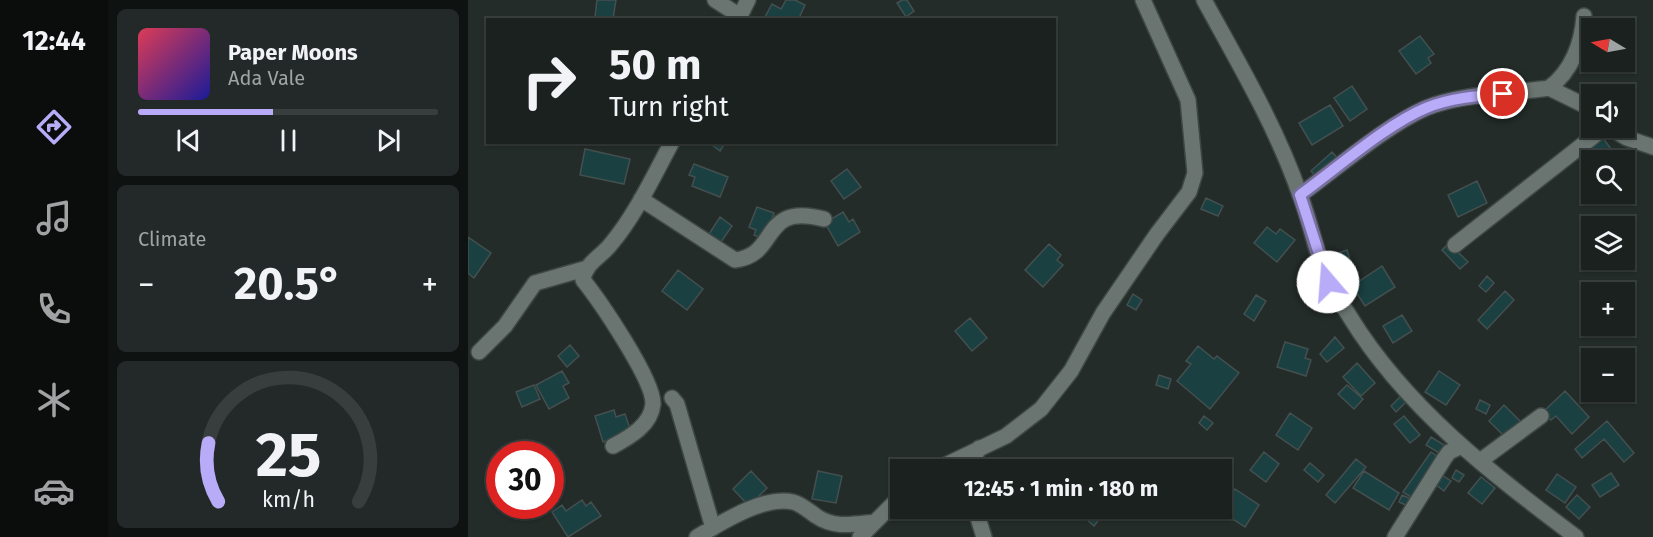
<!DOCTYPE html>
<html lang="en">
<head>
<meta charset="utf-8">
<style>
	body { margin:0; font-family:"Fira Sans",sans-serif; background:#232928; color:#f1f3f6; height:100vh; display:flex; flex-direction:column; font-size:22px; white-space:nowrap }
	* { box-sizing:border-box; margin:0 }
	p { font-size:20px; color:#9fa3a4 }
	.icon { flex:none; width:33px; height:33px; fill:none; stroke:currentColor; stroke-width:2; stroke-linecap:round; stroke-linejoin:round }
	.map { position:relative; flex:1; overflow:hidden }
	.details { display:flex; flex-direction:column; gap:9px; padding:9px; background:#0e1211; width:360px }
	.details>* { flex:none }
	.guide { position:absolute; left:18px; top:18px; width:570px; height:126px; border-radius:0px; box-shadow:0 2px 4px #0004,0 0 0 2px #383e3d; background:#1a211f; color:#f1f3f6; overflow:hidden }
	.needle { width:39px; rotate:280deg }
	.tools { position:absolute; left:1113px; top:18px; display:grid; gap:12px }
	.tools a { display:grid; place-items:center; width:54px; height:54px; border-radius:0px; background:#1a211f; box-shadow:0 2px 4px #0004,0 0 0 2px #383e3d; font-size:30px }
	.speed { position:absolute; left:18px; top:441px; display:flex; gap:12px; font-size:30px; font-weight:700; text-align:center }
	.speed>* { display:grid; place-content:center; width:78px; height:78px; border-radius:50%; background:#1a211f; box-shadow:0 2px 4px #0004,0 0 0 2px #383e3d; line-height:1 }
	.speed .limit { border:9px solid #d22; background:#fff; color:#111 }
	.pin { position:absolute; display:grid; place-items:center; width:51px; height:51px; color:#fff; margin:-26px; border:3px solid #fff; border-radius:50%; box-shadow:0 2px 6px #0007 }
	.me { position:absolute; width:66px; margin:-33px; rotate:342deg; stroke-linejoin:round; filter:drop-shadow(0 0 4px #0008) }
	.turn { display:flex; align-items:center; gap:21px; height:126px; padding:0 24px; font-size:27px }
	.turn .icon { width:78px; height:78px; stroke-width:2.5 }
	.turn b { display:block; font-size:42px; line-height:51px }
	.big { font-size:45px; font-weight:700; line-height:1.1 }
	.details .card { flex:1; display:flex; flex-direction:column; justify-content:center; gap:9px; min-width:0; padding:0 21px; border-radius:9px; background:#232928 }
	.details .dial { align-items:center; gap:0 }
	.dial svg { height:156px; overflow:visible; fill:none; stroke:#383e3d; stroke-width:7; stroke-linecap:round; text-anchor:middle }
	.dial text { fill:#f1f3f6; stroke:none }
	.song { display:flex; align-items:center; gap:18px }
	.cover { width:72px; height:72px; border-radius:9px; background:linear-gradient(135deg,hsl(350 70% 55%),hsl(240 70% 35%)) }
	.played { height:6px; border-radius:3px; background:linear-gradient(90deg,#b8abf7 45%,#383e3d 45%) }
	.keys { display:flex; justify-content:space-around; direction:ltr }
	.heat { display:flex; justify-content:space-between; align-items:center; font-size:33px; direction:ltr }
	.trip { position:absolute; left:422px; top:459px; width:342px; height:60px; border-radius:0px; background:#1a211f; box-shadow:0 2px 4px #0004,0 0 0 2px #383e3d; font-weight:700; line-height:60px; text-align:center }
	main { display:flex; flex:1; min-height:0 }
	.menu { display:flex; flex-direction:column; width:108px; justify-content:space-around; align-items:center; background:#0a0d0c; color:#9fa3a4 }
	.menu .icon { width:42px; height:42px }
	.menu .current { color:#b8abf7 }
	.menu b { font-size:27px; color:#f1f3f6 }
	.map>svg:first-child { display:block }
	.building { fill:#1a4041; stroke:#444f4f; stroke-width:1.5 }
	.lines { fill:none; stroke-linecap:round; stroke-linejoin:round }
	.minor-casing { stroke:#3e4744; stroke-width:18 }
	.minor { stroke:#6a7571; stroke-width:15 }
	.route-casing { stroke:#786fa1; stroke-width:15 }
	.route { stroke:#b8abf7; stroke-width:10 }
</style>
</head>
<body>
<main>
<nav class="menu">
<b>12:44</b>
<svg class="icon current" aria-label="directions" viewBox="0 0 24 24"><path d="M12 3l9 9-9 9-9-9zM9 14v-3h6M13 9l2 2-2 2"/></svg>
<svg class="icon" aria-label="music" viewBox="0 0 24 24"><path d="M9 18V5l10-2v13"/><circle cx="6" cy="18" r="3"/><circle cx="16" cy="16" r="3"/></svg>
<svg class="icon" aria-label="phone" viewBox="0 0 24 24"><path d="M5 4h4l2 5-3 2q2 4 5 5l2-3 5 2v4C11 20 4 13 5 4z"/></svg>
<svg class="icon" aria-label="climate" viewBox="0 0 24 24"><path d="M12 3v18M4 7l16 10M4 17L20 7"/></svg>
<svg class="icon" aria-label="car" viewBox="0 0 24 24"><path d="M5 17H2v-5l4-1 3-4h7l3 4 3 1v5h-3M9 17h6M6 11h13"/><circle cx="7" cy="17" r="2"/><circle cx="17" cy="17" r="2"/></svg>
</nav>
<section class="details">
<div class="card">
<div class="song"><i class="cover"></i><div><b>Paper Moons</b><p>Ada Vale</p></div></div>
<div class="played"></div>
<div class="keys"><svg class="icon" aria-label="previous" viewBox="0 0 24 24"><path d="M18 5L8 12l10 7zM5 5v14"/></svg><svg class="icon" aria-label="pause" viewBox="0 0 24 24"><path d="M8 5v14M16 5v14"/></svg><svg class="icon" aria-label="next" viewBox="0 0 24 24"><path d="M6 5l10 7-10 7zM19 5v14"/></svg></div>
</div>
<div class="card"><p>Climate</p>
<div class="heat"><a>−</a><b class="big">20.5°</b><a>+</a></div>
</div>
<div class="card dial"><svg viewBox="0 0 100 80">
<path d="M14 69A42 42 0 1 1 86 69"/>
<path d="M14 69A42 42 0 0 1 9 39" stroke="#b8abf7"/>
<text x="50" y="56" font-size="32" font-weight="700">25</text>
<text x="50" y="72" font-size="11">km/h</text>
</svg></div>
</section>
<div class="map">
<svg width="1185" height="537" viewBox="0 0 1185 537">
	<rect width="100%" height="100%" fill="#232c29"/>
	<path class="building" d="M129,0H148L145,19L127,17Z
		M318,0H327L337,5L330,20H302L297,17L304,4L313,9Z
		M434,0H439L446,11L438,17L429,3Z
		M952,36L966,54L960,58L963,63L948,74L931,51Z
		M884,86L899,109L882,121L866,98Z
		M862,105L875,126L844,145L831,123Z
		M1135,138L1146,153L1136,160H1124L1123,170L1112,156Z
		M240,142H258L252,151Z
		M117,149L162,159L156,184L112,175Z
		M864,152L871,160L850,179L843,171Z
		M1156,163L1167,178L1156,186Z
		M226,164L260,177L252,197L224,186L227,177L221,175Z
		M379,169L393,187L376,199L363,181Z
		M1009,181L1019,203L990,217L980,195Z
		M738,198L755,206L750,216L733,209Z
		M289,207L306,213L296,239L286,235L288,230L281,227Z
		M375,212L381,222L385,219L392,232L370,246L357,223Z
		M252,217L264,226L251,245L239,237Z
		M799,227L808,234L812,229L827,240L809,262L786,243Z
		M0,237L23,253L6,278L0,273Z
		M981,243L1000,262L992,269L974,250Z
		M581,244L593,255L589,260L595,265L575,287L557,270Z
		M879,250L886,272L874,276L867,254Z
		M914,266L927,287L897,306L884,286Z
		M210,270L235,289L219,310L194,291Z
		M1019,276L1026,283L1018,292L1011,286Z
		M1037,291L1046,300L1019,329L1010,320Z
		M665,294L674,300L668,310L659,305Z
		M788,295L798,301L786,321L776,314Z
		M934,315L944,331L925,343L915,326Z
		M502,318L519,338L504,351L487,331Z
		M867,337L876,348L859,362L852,354Z
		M817,342L840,349L837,358L843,360L838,376L809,367Z
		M102,345L111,356L99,367L90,356Z
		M730,346L746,359L749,356L771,373L742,409L709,381L723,364L718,361Z
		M889,363L907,383L893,396L875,377Z
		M94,371L101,383L95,386L101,398L81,409L68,385Z
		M971,371L992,385L978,405L957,392Z
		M691,375L703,379L700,389L688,385Z
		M66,385L72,399L54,407L48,392Z
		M879,385L895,399L886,409L870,394Z
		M1097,391L1121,417L1104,434L1088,416L1083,420L1075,412Z
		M932,397L938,402L928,412L923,406Z
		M1012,400L1022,405L1018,414L1008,409Z
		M1036,405L1053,422L1038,438L1021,421Z
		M146,410L148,417L157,414L163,432L135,442L127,416Z
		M822,413L844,428L830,450L808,435Z
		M736,416L745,423L739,430L731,423Z
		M936,416L952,435L942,443L926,424Z
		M1139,421L1166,453L1156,462L1136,439L1114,458L1107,449Z
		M963,437L981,448L976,456L958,445Z
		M796,452L811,464L798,482L782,470Z
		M963,452L973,459L946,499L935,492Z
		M888,459L898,467L867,503L858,495Z
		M842,463L856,475L850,482L836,470Z
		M988,470L996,475L991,482L984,478Z
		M283,471L299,488L281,506L265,489Z
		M350,471L374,476L368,503L344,499Z
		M896,471L931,493L921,510L885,488Z
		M1143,473L1151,485L1132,497L1124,485Z
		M1089,474L1108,487L1097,503L1078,490Z
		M974,475L983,481L976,491L967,484Z
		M1013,477L1027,488L1014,504L1000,493Z
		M767,489L791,505L777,527L753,511Z
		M934,495L945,500L942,507L931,502Z
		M1109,495L1122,507L1111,519L1098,507Z
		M114,500L118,506L123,502L133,516L100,537L84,512L94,505L98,511Z
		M615,508H640L626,526L611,513Z"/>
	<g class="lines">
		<g class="minor-casing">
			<path id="minor" d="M247,0L272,16
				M736,0C771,64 808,126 832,195C843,223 848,254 860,282C865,294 875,305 882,317C938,408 1023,473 1108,537
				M270,20L280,0
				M1081,88L1124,109
				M1142,128L1159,138L1185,147
				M832,195C868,169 919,125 958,108C996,93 1041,94 1081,88C1104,71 1114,43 1116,16
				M173,199L267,260C312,255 291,202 356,219
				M987,245L1136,128
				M11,352L37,326L67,283L116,269
				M204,398L209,404L245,528
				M145,446C162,437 183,425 185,404C186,380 131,300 115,280C117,263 133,257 143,244C168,214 185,177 204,142
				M1012,461L1073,416
				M467,470L538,436L573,409L603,371L635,313L689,234L721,192L727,173L720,100L675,0
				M500,470L511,448
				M507,508L516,537
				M229,537C253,523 296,495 325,502C333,504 341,511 348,516C367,529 386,524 407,522
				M392,537L432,497
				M927,537L976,459L981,452L994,446"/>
		</g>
		<use href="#minor" class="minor"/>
	</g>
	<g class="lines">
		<g class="route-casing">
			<path id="route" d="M860,282L832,195C868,169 919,124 958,108C982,98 1009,96 1035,94"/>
		</g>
		<use href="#route" class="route"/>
	</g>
</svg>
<div class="tools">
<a><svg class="needle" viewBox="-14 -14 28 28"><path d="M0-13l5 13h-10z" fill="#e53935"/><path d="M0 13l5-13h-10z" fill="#9fa3a4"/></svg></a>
<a><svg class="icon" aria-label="sound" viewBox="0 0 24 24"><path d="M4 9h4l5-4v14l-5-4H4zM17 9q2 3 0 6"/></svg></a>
<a><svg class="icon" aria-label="search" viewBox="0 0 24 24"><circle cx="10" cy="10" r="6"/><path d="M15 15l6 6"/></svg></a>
<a><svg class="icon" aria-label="layers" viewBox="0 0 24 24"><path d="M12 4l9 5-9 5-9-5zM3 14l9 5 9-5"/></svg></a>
<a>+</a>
<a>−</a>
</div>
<div class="speed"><div class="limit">30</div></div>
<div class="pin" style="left:1035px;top:94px;background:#d93025"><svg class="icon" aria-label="arrive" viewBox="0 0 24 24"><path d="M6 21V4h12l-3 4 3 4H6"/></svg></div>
<svg class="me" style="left:860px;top:282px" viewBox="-20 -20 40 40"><circle r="19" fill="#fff"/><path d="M0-13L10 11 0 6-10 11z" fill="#b8abf7"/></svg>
<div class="trip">12:45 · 1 min · 180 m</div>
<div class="guide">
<div class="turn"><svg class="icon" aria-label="right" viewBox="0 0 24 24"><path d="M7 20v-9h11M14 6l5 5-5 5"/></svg><div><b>50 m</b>Turn right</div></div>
</div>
</div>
</main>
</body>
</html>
